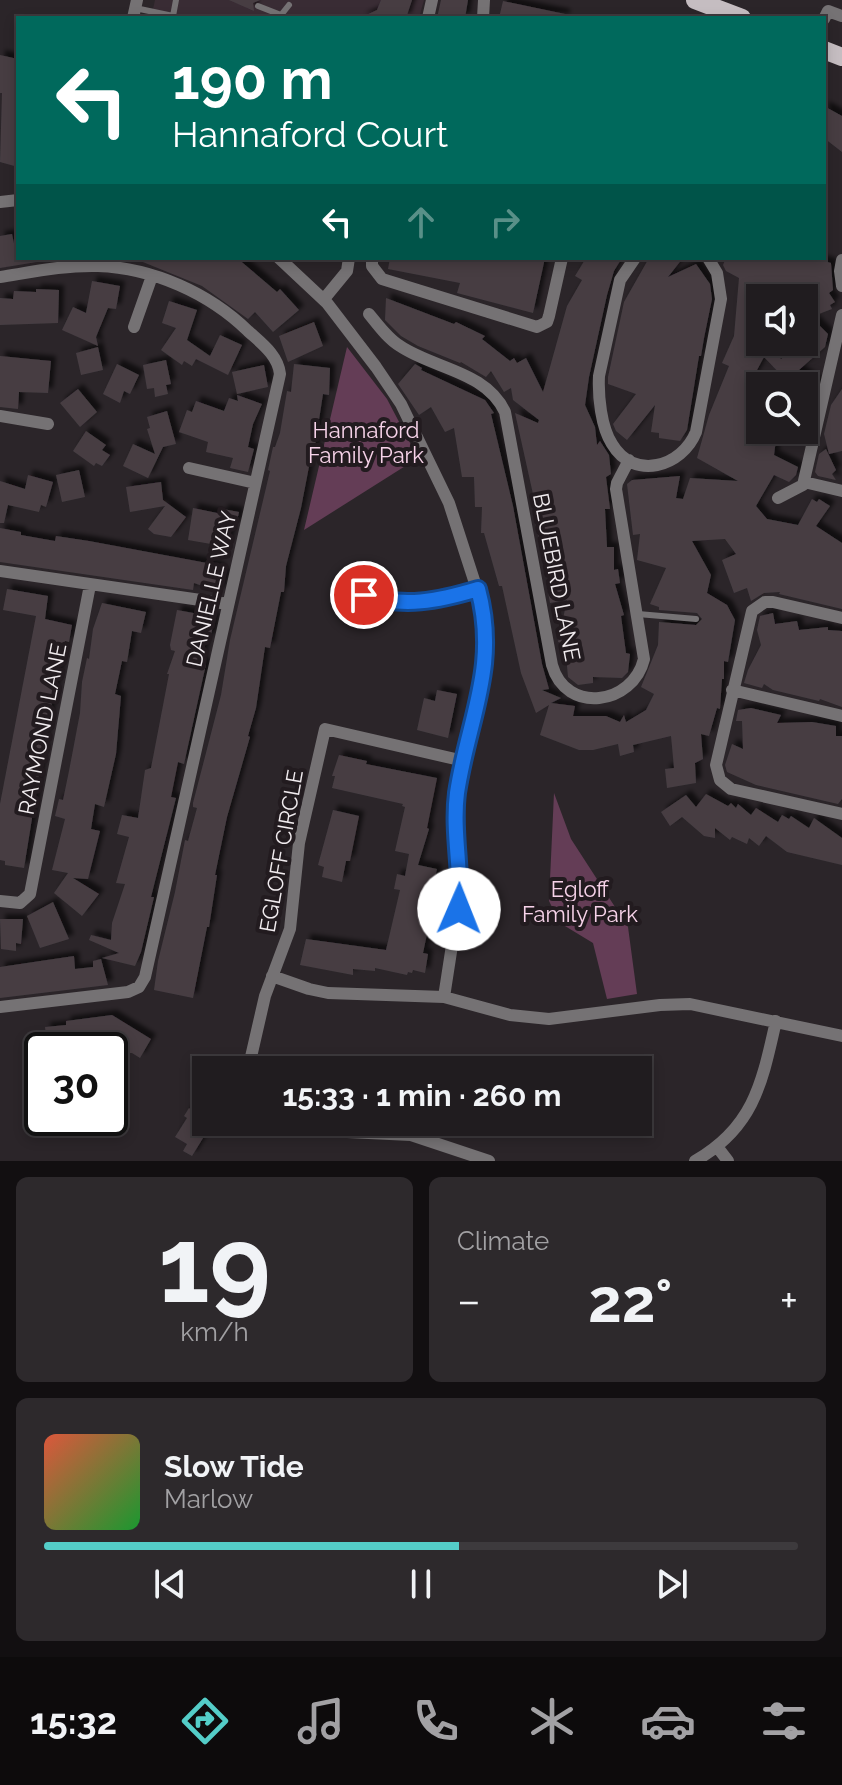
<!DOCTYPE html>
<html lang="en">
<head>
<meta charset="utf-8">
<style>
	body { margin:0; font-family:Raleway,sans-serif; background:#2d292c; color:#f1f3f6; height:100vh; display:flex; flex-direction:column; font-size:30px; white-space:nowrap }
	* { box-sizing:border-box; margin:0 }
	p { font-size:26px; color:#a2a1a4 }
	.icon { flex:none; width:44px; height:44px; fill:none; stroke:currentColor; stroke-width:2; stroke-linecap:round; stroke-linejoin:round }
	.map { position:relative; height:1161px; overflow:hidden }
	.panel { display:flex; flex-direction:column; gap:16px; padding:16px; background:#120f11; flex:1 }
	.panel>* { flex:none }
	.top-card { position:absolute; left:16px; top:16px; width:810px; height:244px; border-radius:0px; box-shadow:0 4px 12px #0003,0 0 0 2px #3d3a3d; background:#00695c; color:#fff; overflow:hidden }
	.tools { position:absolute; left:746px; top:284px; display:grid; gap:16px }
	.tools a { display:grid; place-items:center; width:72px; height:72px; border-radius:0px; background:#201c1f; box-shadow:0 4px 12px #0003,0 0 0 2px #3d3a3d; font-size:40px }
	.speed { position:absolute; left:24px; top:1032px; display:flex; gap:16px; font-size:40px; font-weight:700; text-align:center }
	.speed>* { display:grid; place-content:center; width:104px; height:104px; border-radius:50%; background:#201c1f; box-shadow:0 4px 12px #0003,0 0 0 2px #3d3a3d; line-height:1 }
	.speed .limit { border:4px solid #111; border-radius:12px; background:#fff; color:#111 }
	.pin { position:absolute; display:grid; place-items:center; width:68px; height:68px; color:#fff; margin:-34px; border:4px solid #fff; border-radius:50%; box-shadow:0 2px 8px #0007 }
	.me { position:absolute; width:88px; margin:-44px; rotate:1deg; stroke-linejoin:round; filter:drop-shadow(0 0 6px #0008) }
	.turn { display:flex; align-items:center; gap:28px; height:168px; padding:0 24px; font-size:36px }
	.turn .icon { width:104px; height:104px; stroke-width:2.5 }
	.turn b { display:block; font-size:56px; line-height:68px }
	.lanes { display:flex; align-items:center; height:76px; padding:0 24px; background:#0003; justify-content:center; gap:40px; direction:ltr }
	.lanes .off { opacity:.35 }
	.big { font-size:60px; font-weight:700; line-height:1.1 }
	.panel .card { flex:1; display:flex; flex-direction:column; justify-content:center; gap:12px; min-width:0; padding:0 28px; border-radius:12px; background:#2d292c }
	.panel .dial { align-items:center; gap:0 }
	.dial b { font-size:104px; line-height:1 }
	.song { display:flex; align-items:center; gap:24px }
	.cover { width:96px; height:96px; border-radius:12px; background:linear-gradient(135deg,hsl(10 70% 55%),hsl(130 70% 35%)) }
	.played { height:8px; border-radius:4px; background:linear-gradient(90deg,#54cdc8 55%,#3d3a3d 55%) }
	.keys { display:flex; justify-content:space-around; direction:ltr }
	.heat { display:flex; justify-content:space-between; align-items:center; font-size:44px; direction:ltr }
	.panel .tiles { flex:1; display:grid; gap:16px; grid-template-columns:1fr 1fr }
	.card:last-child { grid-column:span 2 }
	.trip { position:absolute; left:192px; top:1056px; width:460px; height:80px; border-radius:0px; background:#201c1f; box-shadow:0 4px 12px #0003,0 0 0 2px #3d3a3d; font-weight:700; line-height:80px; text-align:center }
	.tab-bar { display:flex; height:128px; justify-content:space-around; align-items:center; background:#0d0b0c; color:#a2a1a4 }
	.tab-bar .icon { width:56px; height:56px }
	.tab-bar .current { color:#54cdc8 }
	.tab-bar b { font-size:36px; color:#f1f3f6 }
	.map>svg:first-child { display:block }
	.built { fill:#392c34 }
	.green { fill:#643d56 }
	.building { fill:#463e43; fill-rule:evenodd; filter:url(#shadow) }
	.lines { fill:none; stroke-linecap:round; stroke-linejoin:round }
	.service { stroke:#757274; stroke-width:6 }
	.minor { stroke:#757274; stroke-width:12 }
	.primary { stroke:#c5bdc1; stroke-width:18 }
	.route-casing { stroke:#114b97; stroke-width:20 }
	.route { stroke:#1a73e8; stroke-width:14 }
	.labels { text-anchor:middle; stroke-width:8; stroke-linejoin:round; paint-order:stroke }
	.park-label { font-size:22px; fill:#f7d3e9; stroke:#221b1f }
	.street-label { font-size:22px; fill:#f1ecef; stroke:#221b1f }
</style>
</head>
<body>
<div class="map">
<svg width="842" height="1161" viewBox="0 0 842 1161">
	<defs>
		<filter id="shadow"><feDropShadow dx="5" dy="-5" stdDeviation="2" flood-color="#0009"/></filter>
	</defs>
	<rect width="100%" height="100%" fill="#2b2529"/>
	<path class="built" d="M155,0H424L419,18H151Z"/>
	<path class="green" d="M347,347L387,399L418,458L304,530Z
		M554,793L571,839L628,927L637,994L607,999L593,943L560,923L549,901Z"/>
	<path class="building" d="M229,0H260L253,3L254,11Z
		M381,0H412L406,18H360L377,10Z
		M441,0H468L465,18H437Z
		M503,1L565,14V18H499Z
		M0,55L18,59V109L15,122H18V167L0,162L2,93H0Z
		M824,106L842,116V152L824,138Z
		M12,234L17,258H43V261L0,268V236Z
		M133,258H237L277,292L280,289L299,310L273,332L255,312L248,319L202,286Z
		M390,258H545L533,313L457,293L460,283L388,269Z
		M586,258H622L614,271L607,295L589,377L585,405L595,427L597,445L600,441L609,455L611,474L606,477L610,509H605L607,547H614V570L618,569L620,583L615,584L624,615L621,616L626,653L630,654L628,672L622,678L593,677V683L578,685L568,677L565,644L558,642L567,600L550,603L547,586L551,585L546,553H542L533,514L532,503H535L515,413L538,423L539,420L513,400L511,388L504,392L491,371L486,377L461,362L460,363L418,346L401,336L385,320L386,298L454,324L456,322L485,336L482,339L510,361L514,358L517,363L526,358L543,392L567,306L582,280L575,276Z
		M649,258H683L668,277L696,264L710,284L712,299L704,338L701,356H699L687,430L680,441L659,438V433L651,432L655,405L627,440L616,431L613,424L636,394L608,384V377L624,302Z
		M726,258H814L831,263L833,290L829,293L835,302L830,305L832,309L811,317L828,334L825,347L799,370L814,379L817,384L815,392L804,399V386H763L762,382L783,377L764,357L749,385L760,382V430H773L776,440L774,455L798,467L796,475L789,482L774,475L756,506L767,519L798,525L812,499L817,502L819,499L830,506L816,526L842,543V609L779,594L780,592L764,593L751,601L747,588L734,593L722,560L736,554L725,539L692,541L711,575L707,593L727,605L735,620L728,662L724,661V679H722L720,709L717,708L709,736L701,734L703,759L695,763L696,783L667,788L665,769L674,768L671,736L633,745L634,752L620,756L618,744L593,750H579L540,735L549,705L536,713L521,673L502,586H499L484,533H481L482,507H475L474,477H462L454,428L445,432L431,407L419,415L398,384L415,364L422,368L421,370L485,400L494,413L491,414L513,506L542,664L549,689L542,690L561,698L551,703L575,706L573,716H606L620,722L624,715L626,722L646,710L654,694L641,687L658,645L659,622L696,625L702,619L697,613L659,610V607L650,604L666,568L637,560L640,534L633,535L627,484L632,480L680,476L676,498L683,499L690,478L738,481L697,458L709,415L729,366L722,363L734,336L739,278L726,271L723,265ZM760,298H804V342L781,359L775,352L772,354L760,350Z
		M92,281L120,286L116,309L108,308L96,337L98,346L62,330L73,307L86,313Z
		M36,289L59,290L58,323L0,325V298L13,299L14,291L36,292Z
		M169,301L197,310L187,340L210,356L220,335L242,345L228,375L196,359L192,366L184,361L182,365L161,350L176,328L162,323Z
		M314,322L323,346L288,362L279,336Z
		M98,347L103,370L81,375L76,353Z
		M0,356L51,361L48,393L19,392L18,409L0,407Z
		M166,360L171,384L166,385L168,394L155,397L154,388L147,389L143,365Z
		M117,364L139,375L130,394L124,391L120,403L103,394Z
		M294,364L330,368L329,395L323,394L314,452L312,451L301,508L286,566L284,592H281L270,648L265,647L256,708L248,736L250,737L227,817L215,875H217L209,927H207L193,998L154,990L158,961L175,892L185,840L188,841L197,808L193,807V803L221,695L230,640L270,471L268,470L273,447H275L280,433L287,391L291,392Z
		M264,365L268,387L237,394L232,372Z
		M78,389L97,412L80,427L60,403Z
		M842,389V451L829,454L824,434L831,405Z
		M237,395L262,404L253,424L248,447L254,449L248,472L230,468L233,458L206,452L208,442L179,432L187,410L192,412L196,401L224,411L229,398L238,401Z
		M167,411L176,444L163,447L148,478L123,466L133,444L155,454L147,429L150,428L147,417Z
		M86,431L106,445L102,450L110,455L102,466L96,463L94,466L73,451Z
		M826,449L836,470L832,474L836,480L818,476L815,472L819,454Z
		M79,470L85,497L62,502L56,475Z
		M28,475L53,482L46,507L41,505L39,512L8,505L4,523H0V481L25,489Z
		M161,482L163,500L186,517L171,537L154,534L148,529L165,506L130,512L126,487Z
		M193,508L222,514L223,509L239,512L236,526L232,525L228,543L212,539L211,544L188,540Z
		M0,528L21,532V535L55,541L56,536L89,541L207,563L221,568L220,572L226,574L220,592L194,583L193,590L0,562Z
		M7,589L48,596L45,619L72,625L69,642L65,641L47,726L24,868L5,865V861L0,860V804L36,616L3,610Z
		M102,603L146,612L141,633L132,631L127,662L122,661L115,694L121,696L116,754L104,807L95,804L91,829L100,831L88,879L73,878L99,894L82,916L54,893L68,873L52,870L65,819L55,816L59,799L63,800L69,771L80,713L82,682L87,658L89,659L93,629Z
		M177,610L215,617L210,639L206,638L201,662L206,664L184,764L178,762L171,797L176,798L151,897H154L141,952L135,966L102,958L119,953L89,940L91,935L111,940L112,923L125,884L116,883L129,837L117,834L122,815L138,818L145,770L151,768L169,674H167L175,651L171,650L170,645Z
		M773,613L775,624L797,621L799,630L828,627V630L842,631V707L820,699L819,701L773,690L764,684L762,688L744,683L748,670L761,645L757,630L760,616Z
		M437,690L457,694L448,738L417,730L424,698L435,701Z
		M751,708L781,715L777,723L812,722L836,726V736H842V799L838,804L756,785L727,772L725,765L732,744L743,749L742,721H736L738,710Z
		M339,755L367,761L366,764L437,778L427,828L429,829L418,865L437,869L433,886L437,887L423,953L428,954L425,973L413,970L412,973L408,972L407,975L375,968V971L353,969V975L300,965L306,939L386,950L400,890L394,889L397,874L405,876L409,854L395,851L405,807L402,806L403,804L332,788L335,776H332Z
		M706,794L728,806L731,803L736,808L738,804L751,815L756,808L778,822L782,815L789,819L791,816L809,828L814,818L842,838V865L787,852L766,836L759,846L749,838L747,844L732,837L730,840L715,828V838L704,836L682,817L670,826L661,812L686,795L696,807Z
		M333,810L359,816L350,861H346L342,882L322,877L324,867L318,865Z
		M53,902L69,939L40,948L27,916Z
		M0,919H23L21,944L16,943V951L1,949Z
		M74,956L75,969L93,967V961L101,959L108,985L0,998V967Z
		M112,1015L151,1039L140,1058L132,1053H128L106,1040L89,1041L85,1038L47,1043L45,1027L66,1025V1021Z
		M189,1108L206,1122L211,1123L209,1128L201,1125L208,1130L192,1156L183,1151L187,1144L175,1137L187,1118L184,1116Z"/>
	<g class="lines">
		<path class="service" d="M258,6L281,15L289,5
			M135,8L173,16L176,0
			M638,614L696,619"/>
		<path class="minor" d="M133,18L137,0
			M428,18L432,0
			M483,18L484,0
			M824,19L828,11L842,16
			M0,202L18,200
			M279,258L327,303L376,367L401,404L449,503L484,611L487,637L484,670L457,794L456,833L461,887L444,997
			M372,258V266L382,279L537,327L547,322L549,316L562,258
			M635,258L620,280L599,376C598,396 601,427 612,444C634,481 682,467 696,432L721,299L717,273L708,258
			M842,260L840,271L842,286
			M0,277C32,272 65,265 98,266C153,268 209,293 248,331C261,343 278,355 280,374L145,977L139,987L128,992L0,1007
			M324,299L347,271L349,258
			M369,314C378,325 388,339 400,346C434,369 486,371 505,412L552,665C566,715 633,705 644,659L616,489L617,483L629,460
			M134,327L152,276
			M0,416L48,424
			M189,468L255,483
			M804,482L842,491
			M778,498L803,485L842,315
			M0,571L228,604
			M364,595C404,608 438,601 478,589
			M842,618L773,602H765L752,611L716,765L720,780L731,789L842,814
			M732,690L842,716
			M0,901L20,903L30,894L90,585
			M272,976L309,989L328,993L444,997L510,1015L549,1019L660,1005L690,1004L842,1036
			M248,1070L265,996L290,929L299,843L325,729L464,761
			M265,1122L326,1131L411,1135L489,1161
			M718,1148L728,1161
			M695,1161C754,1127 762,1083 776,1021"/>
		<path class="primary" d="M695,0L742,18
			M824,50L842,57"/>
	</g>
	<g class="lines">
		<g class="route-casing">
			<path id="route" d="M364,595C404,608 438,601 478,589C499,667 468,719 457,793C452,832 462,871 459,909"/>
		</g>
		<use href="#route" class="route"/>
	</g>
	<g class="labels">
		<g class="park-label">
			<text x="366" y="438">Hannaford<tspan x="366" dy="25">Family Park</tspan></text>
			<text x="580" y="897">Egloff<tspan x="580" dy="25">Family Park</tspan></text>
		</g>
		<g class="street-label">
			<text transform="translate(557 577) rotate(79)" y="8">BLUEBIRD LANE</text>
			<text transform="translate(211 589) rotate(-77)" y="8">DANIELLE WAY</text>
			<text transform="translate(42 729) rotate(-79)" y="8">RAYMOND LANE</text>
			<text transform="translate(281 851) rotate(-80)" y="8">EGLOFF CIRCLE</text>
		</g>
	</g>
</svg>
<div class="tools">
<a><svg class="icon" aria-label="sound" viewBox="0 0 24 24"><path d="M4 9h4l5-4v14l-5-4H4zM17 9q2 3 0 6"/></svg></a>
<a><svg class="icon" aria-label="search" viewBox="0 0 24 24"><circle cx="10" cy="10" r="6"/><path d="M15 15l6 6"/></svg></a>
</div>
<div class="speed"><div class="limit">30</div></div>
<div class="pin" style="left:364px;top:595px;background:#d93025"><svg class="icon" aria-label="arrive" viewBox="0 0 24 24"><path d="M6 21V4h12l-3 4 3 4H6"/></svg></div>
<svg class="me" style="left:459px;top:909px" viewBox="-20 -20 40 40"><circle r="19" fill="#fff"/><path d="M0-13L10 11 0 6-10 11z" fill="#1a73e8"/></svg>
<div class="trip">15:33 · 1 min · 260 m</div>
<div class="top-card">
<div class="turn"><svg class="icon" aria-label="left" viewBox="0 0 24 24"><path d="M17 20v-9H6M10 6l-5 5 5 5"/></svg><div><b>190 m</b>Hannaford Court</div></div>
<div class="lanes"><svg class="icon" aria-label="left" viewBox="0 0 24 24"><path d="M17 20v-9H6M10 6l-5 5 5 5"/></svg><svg class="icon off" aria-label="ahead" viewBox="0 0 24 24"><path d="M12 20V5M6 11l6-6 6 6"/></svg><svg class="icon off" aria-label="right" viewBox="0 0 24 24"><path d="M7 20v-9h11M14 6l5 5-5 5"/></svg></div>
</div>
</div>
<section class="panel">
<div class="tiles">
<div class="card dial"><b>19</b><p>km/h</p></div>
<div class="card"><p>Climate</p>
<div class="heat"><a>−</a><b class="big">22°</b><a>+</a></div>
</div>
<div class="card">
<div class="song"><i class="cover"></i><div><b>Slow Tide</b><p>Marlow</p></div></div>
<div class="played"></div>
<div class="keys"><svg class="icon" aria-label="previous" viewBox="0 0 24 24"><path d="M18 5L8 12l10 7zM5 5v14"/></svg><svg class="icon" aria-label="pause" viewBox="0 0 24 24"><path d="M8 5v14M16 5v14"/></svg><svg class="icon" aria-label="next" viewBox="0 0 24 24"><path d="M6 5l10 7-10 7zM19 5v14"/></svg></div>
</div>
</div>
</section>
<nav class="tab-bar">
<b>15:32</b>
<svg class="icon current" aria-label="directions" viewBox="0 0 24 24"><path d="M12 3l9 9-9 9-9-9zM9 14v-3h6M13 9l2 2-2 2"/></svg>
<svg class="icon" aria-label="music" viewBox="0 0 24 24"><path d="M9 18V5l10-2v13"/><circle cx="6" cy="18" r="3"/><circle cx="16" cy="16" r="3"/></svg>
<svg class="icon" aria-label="phone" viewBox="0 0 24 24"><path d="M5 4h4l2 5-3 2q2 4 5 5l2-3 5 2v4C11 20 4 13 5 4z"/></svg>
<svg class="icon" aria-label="climate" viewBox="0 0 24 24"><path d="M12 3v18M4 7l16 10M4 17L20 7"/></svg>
<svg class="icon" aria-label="car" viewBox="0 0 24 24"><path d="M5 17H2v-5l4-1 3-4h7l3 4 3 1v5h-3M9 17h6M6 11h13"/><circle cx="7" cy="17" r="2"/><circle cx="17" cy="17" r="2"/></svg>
<svg class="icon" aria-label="filters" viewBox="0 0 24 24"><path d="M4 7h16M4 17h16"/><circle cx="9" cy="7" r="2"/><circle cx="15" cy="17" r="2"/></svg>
</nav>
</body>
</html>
